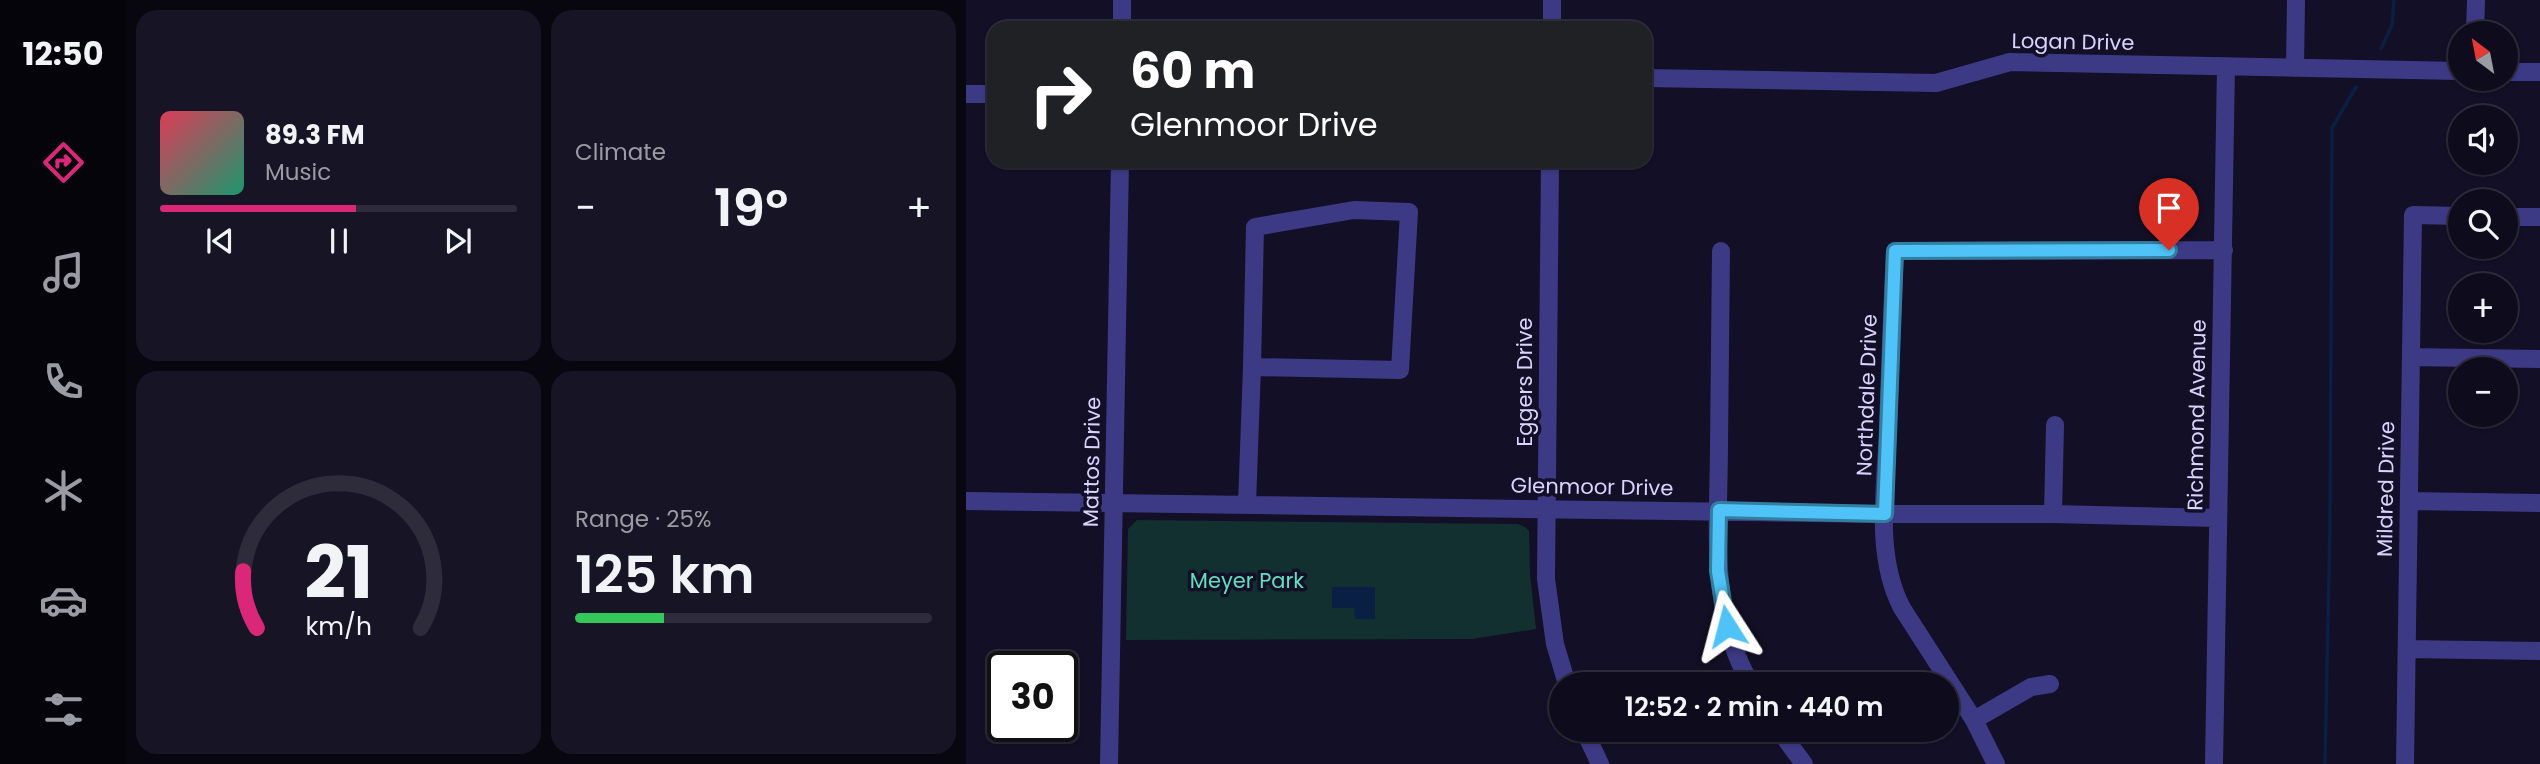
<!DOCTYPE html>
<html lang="en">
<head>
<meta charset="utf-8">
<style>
	body { margin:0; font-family:Poppins,sans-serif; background:#171425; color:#f1f3f6; height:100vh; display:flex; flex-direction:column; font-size:26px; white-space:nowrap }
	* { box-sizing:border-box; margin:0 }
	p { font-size:23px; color:#9b9ba3 }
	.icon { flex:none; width:38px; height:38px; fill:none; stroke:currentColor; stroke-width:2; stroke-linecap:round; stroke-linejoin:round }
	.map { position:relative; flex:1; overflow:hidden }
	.drawer { display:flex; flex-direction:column; gap:10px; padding:10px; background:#08060f; width:840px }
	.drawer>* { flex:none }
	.hud { position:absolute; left:21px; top:21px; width:665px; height:147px; border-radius:21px; box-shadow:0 2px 5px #0004,0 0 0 2px #2e2b3b; background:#202124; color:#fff; overflow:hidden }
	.needle { width:46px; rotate:328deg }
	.controls { position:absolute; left:1482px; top:21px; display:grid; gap:14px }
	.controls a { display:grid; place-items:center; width:70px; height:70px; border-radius:50%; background:#0e0b1c; box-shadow:0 2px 5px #0004,0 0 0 2px #2e2b3b; font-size:35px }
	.speed { position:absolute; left:21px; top:651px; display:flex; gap:14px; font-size:35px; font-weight:700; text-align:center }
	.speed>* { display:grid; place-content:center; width:91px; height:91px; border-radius:50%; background:#0e0b1c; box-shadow:0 2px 5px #0004,0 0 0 2px #2e2b3b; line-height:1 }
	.speed .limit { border:4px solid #111; border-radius:10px; background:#fff; color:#111 }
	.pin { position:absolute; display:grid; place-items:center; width:60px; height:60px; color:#fff; margin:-72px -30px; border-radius:50% 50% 50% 0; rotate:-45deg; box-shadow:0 0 7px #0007 }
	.pin .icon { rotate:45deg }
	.me { position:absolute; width:77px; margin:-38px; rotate:351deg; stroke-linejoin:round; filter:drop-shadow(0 0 5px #0008) }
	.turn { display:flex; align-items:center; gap:24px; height:147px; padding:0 28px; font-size:32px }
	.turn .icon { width:91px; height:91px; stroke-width:2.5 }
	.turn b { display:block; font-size:49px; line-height:60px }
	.big { font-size:52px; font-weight:600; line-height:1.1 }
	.drawer .widget { flex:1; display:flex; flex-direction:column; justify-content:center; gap:10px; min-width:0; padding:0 24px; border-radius:21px; background:#171425 }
	.drawer .dial { align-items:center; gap:0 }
	.dial svg { height:182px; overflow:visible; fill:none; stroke:#2e2b3b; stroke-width:7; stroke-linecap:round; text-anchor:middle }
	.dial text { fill:#f1f3f6; stroke:none }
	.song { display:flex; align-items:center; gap:21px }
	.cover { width:84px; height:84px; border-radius:10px; background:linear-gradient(135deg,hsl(350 70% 55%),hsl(160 70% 35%)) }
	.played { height:7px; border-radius:4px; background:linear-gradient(90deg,#db2777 55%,#2e2b3b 55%) }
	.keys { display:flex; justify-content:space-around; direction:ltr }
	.heat { display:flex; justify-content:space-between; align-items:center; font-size:38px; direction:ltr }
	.charge { height:10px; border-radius:5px; background:linear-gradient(90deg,#34c759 25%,#2e2b3b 0) }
	.drawer .tiles { flex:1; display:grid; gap:10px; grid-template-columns:repeat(2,1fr) }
	.trip { position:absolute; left:583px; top:672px; width:410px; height:70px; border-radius:35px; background:#0e0b1c; box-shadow:0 2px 5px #0004,0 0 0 2px #2e2b3b; font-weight:600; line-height:70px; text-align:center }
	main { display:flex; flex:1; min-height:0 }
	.menu { display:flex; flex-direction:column; width:126px; justify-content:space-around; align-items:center; background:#06040b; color:#9b9ba3 }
	.menu .icon { width:49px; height:49px }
	.menu .selected { color:#db2777 }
	.menu b { font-size:32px; color:#f1f3f6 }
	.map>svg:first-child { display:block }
	.green { fill:#12302f }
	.water { fill:#0a1f44 }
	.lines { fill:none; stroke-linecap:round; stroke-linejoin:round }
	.stream { stroke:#0a1f44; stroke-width:3.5 }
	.minor { stroke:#3d3a85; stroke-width:18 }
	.route-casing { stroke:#337fa1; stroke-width:18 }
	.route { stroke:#4fc3f7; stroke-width:12 }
	.labels { text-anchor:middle; stroke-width:7; stroke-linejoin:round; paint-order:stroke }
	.street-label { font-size:21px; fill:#d9d4ff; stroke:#130f26 }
	.park-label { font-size:21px; fill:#5fe0c0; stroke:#130f26 }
</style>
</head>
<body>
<main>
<nav class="menu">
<b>12:50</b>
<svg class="icon selected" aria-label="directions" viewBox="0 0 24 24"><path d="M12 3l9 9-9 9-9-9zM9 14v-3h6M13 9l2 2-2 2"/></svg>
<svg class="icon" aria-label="music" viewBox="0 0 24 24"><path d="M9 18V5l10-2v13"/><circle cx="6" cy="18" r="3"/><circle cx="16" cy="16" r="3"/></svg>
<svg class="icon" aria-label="phone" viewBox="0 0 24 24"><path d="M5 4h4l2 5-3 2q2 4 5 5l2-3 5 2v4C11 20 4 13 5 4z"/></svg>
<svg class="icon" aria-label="climate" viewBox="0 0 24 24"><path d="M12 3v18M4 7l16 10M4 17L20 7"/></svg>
<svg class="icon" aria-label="car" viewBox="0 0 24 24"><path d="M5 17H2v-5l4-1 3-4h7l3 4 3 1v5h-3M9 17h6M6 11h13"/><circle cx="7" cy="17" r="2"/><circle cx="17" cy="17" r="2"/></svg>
<svg class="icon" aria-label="filters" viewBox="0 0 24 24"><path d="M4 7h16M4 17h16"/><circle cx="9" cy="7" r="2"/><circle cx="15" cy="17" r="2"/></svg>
</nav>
<section class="drawer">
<div class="tiles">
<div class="widget">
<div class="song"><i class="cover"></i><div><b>89.3 FM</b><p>Music</p></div></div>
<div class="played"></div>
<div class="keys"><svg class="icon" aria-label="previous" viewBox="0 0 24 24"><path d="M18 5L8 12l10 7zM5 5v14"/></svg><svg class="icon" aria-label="pause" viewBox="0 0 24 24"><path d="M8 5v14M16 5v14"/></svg><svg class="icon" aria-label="next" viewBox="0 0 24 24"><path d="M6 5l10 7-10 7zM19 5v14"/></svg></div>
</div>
<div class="widget"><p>Climate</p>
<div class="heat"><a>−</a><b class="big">19°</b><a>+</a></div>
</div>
<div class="widget dial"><svg viewBox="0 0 100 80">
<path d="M14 69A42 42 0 1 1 86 69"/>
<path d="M14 69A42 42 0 0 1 8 44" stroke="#db2777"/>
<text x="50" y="56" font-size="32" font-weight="700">21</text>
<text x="50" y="72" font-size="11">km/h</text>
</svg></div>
<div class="widget"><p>Range · 25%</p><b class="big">125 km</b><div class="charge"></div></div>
</div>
</section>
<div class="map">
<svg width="1574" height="764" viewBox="0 0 1574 764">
	<rect width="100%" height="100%" fill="#130f26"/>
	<path class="green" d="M171,520L552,524L559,527L563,531L564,574L570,629L506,639L160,640L162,529Z"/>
	<path class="water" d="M366,587H409V619H389L388,608H366Z"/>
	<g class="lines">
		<path class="stream" d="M1415,49L1426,25L1428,0
			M1359,764L1364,522L1366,128L1390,87"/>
		<path class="minor" d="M586,0V28
			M156,28V0
			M1509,33L1510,0
			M1329,68L1330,0
			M1540,72H1574
			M679,78L970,83L1044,62L1494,71
			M0,94H28
			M584,161L580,579L589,644L601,684
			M388,210L443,212L434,370L286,367L289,227Z
			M1540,217H1574
			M755,251C754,316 754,380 753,444C753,524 742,613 785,684
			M1445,357L1574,359
			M0,501L919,514H1087L1251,518
			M1443,501L1574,503
			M281,504L286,367
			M1087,514L1089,425
			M1441,649L1574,651
			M1008,720L1065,687L1084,684
			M618,730L634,764
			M813,730L838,764
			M143,764L154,161
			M1030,764L1008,720L936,608C908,555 920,486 922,428C924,369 926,310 929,251L1258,250
			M1248,764L1260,67
			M1439,764L1447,215L1494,216"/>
	</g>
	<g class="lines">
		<g class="route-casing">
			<path id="route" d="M761,626L752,571L753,510L919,514L929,251L1203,250"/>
		</g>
		<use href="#route" class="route"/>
	</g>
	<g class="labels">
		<g class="street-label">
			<text transform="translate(1107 42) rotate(1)" y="7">Logan Drive</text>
			<text transform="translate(559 382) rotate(-90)" y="7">Eggers Drive</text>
			<text transform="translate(901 395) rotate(-88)" y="7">Northdale Drive</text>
			<text transform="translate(1231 415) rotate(-89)" y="7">Richmond Avenue</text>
			<text transform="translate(126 462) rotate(-89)" y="7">Mattos Drive</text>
			<text transform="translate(626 487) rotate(1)" y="7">Glenmoor Drive</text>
			<text transform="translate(1420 489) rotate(-89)" y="7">Mildred Drive</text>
		</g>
		<g class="park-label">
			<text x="281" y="588">Meyer Park</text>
		</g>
	</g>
</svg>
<div class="controls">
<a><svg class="needle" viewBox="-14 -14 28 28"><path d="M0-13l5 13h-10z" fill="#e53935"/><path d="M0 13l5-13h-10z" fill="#9b9ba3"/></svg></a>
<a><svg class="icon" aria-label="sound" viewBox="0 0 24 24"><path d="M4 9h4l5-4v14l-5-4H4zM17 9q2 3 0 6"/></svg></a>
<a><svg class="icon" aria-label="search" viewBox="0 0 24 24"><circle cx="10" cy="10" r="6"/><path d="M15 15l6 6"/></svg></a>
<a>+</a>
<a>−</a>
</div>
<div class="speed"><div class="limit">30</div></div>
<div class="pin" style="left:1203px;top:250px;background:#d93025"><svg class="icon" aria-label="arrive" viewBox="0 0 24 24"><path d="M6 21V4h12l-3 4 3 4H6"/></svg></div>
<svg class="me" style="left:761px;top:626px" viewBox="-20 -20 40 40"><path d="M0-17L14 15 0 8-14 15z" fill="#4fc3f7" stroke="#fff" stroke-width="4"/></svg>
<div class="trip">12:52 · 2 min · 440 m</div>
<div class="hud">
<div class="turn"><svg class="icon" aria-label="right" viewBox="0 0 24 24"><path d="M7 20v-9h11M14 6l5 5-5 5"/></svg><div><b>60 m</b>Glenmoor Drive</div></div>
</div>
</div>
</main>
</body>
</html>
